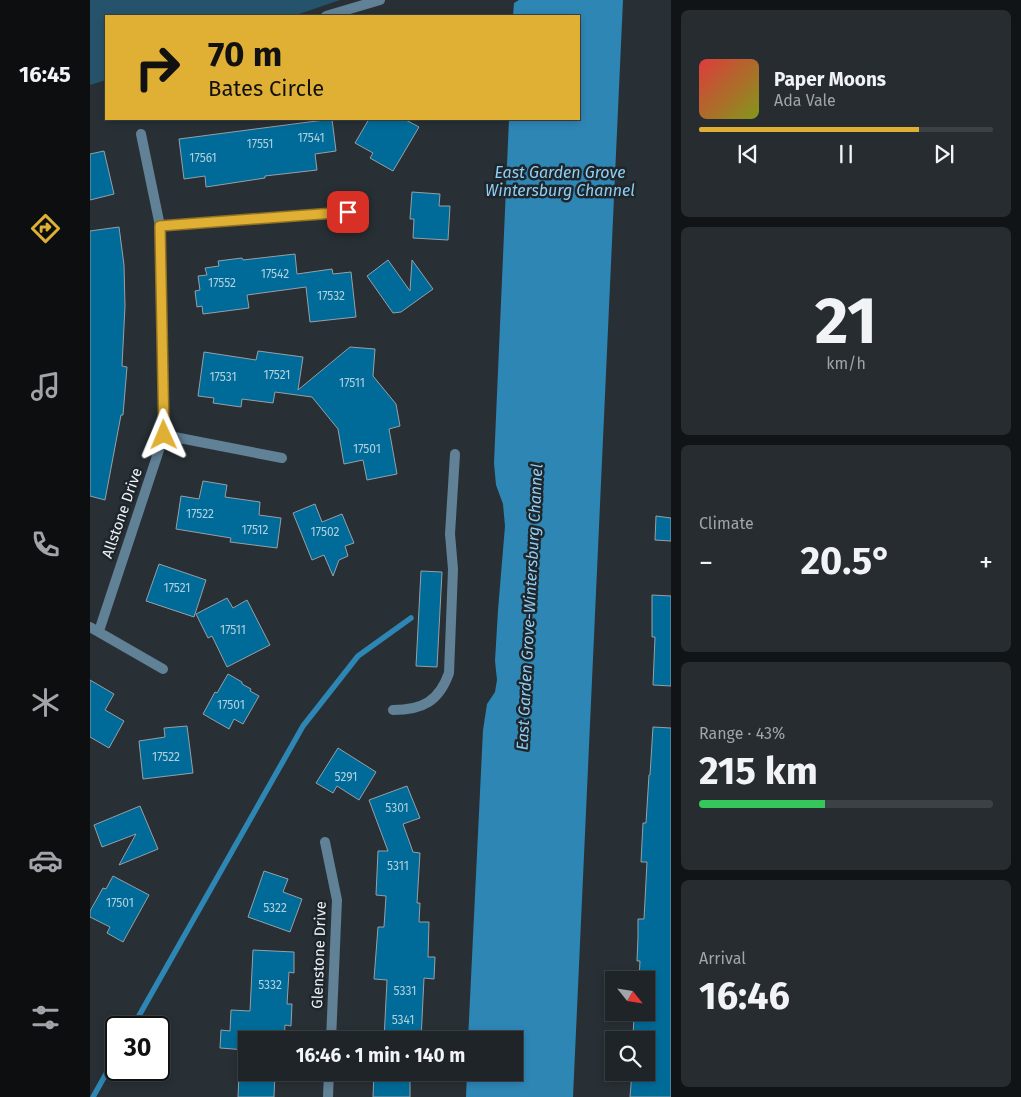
<!DOCTYPE html>
<html lang="en">
<head>
<meta charset="utf-8">
<style>
	body { margin:0; font-family:"Fira Sans",sans-serif; background:#262c30; color:#f1f3f6; height:100vh; display:flex; flex-direction:column; font-size:19px; white-space:nowrap }
	* { box-sizing:border-box; margin:0 }
	p { font-size:16px; color:#a1a4a8 }
	.icon { flex:none; width:28px; height:28px; fill:none; stroke:currentColor; stroke-width:2; stroke-linecap:round; stroke-linejoin:round }
	.map { position:relative; flex:1; overflow:hidden }
	.drawer { display:flex; flex-direction:column; gap:10px; padding:10px; background:#101416; width:350px }
	.drawer>* { flex:none }
	.hud { position:absolute; left:15px; top:15px; width:475px; height:105px; border-radius:0px; box-shadow:0 2px 8px #0003,0 0 0 1px #3c4145; background:#e0b034; color:#111; overflow:hidden }
	.needle { width:32px; rotate:120deg }
	.controls { position:absolute; left:515px; top:971px; display:grid; gap:10px }
	.controls a { display:grid; place-items:center; width:50px; height:50px; border-radius:0px; background:#1e2428; box-shadow:0 2px 8px #0003,0 0 0 1px #3c4145; font-size:25px }
	.speed { position:absolute; left:15px; top:1016px; display:flex; gap:10px; font-size:25px; font-weight:700; text-align:center }
	.speed>* { display:grid; place-content:center; width:65px; height:65px; border-radius:50%; background:#1e2428; box-shadow:0 2px 8px #0003,0 0 0 1px #3c4145; line-height:1 }
	.speed .limit { border:2px solid #111; border-radius:8px; background:#fff; color:#111 }
	.pin { position:absolute; display:grid; place-items:center; width:42px; height:42px; color:#fff; margin:-21px; border-radius:10px; box-shadow:0 2px 8px #0006 }
	.me { position:absolute; width:55px; margin:-28px; rotate:359deg; stroke-linejoin:round; filter:drop-shadow(0 0 4px #0008) }
	.turn { display:flex; align-items:center; gap:18px; height:105px; padding:0 20px; font-size:22px }
	.turn .icon { width:65px; height:65px; stroke-width:2.5 }
	.turn b { display:block; font-size:35px; line-height:42px }
	.big { font-size:38px; font-weight:700; line-height:1.1 }
	.drawer .card { flex:1; display:flex; flex-direction:column; justify-content:center; gap:8px; min-width:0; padding:0 18px; border-radius:8px; background:#262c30 }
	.drawer .dial { align-items:center; gap:0 }
	.dial b { font-size:65px; line-height:1 }
	.song { display:flex; align-items:center; gap:15px }
	.cover { width:60px; height:60px; border-radius:8px; background:linear-gradient(135deg,hsl(0 70% 55%),hsl(70 70% 35%)) }
	.played { height:5px; border-radius:2px; background:linear-gradient(90deg,#e0b034 75%,#3c4145 75%) }
	.keys { display:flex; justify-content:space-around; direction:ltr }
	.heat { display:flex; justify-content:space-between; align-items:center; font-size:28px; direction:ltr }
	.charge { height:8px; border-radius:4px; background:linear-gradient(90deg,#34c759 43%,#3c4145 0) }
	.trip { position:absolute; left:148px; top:1031px; width:285px; height:50px; border-radius:0px; background:#1e2428; box-shadow:0 2px 8px #0003,0 0 0 1px #3c4145; font-weight:700; line-height:50px; text-align:center }
	main { display:flex; flex:1; min-height:0 }
	.tabs { display:flex; flex-direction:column; width:90px; justify-content:space-around; align-items:center; background:#0c0e10; color:#a1a4a8 }
	.tabs .icon { width:35px; height:35px }
	.tabs .on { color:#e0b034 }
	.tabs b { font-size:22px; color:#f1f3f6 }
	.map>svg:first-child { display:block }
	.green { fill:#26536c }
	.water { fill:#2e86b5 }
	.lines { fill:none; stroke-linecap:round; stroke-linejoin:round }
	.stream { stroke:#2e86b5; stroke-width:5.5 }
	.building { fill:#006b98; stroke:#96a0a6 }
	.lane { stroke:#618196; stroke-width:10 }
	.street { stroke:#618196; stroke-width:10 }
	.route-casing { stroke:#927222; stroke-width:12 }
	.route { stroke:#e0b034; stroke-width:9 }
	.labels { text-anchor:middle; stroke-width:5; stroke-linejoin:round; paint-order:stroke }
	.number-label { font-size:12px; fill:#b1d0dd }
	.street-label { font-size:15px; fill:#ecf1f4; stroke:#1f262b }
	.water-label { font-size:16px; font-style:italic; fill:#90cef4; stroke:#1f262b }
</style>
</head>
<body>
<main>
<nav class="tabs">
<b>16:45</b>
<svg class="icon on" aria-label="directions" viewBox="0 0 24 24"><path d="M12 3l9 9-9 9-9-9zM9 14v-3h6M13 9l2 2-2 2"/></svg>
<svg class="icon" aria-label="music" viewBox="0 0 24 24"><path d="M9 18V5l10-2v13"/><circle cx="6" cy="18" r="3"/><circle cx="16" cy="16" r="3"/></svg>
<svg class="icon" aria-label="phone" viewBox="0 0 24 24"><path d="M5 4h4l2 5-3 2q2 4 5 5l2-3 5 2v4C11 20 4 13 5 4z"/></svg>
<svg class="icon" aria-label="climate" viewBox="0 0 24 24"><path d="M12 3v18M4 7l16 10M4 17L20 7"/></svg>
<svg class="icon" aria-label="car" viewBox="0 0 24 24"><path d="M5 17H2v-5l4-1 3-4h7l3 4 3 1v5h-3M9 17h6M6 11h13"/><circle cx="7" cy="17" r="2"/><circle cx="17" cy="17" r="2"/></svg>
<svg class="icon" aria-label="filters" viewBox="0 0 24 24"><path d="M4 7h16M4 17h16"/><circle cx="9" cy="7" r="2"/><circle cx="15" cy="17" r="2"/></svg>
</nav>
<div class="map">
<svg width="581" height="1097" viewBox="0 0 581 1097">
	<rect width="100%" height="100%" fill="#283035"/>
	<path class="green" d="M0,0H250L203,16H16V80L0,85Z"/>
	<path class="water" d="M429,0H533L483,1097H376L377,1073L424,1072V1040H378L393,730L397,704L405,692L407,680L405,661L408,610L415,526L413,504L406,485L404,463L419,119H489V16H423L424,3Z"/>
	<g class="lines">
		<path class="stream" d="M42,1028L213,726L268,656L321,618
			M3,1097L26,1056"/>
	</g>
	<path class="building" d="M242,119L246,151L225,154L227,170L175,176V178L116,187L115,176L94,179L89,139Z
		M279,119H314L329,127L303,171L280,158L283,153L265,143Z
		M14,151L24,194L0,200V154Z
		M322,192L350,194L349,206H360L358,240L323,238L324,219H320Z
		M29,227L34,265L35,306L32,366L37,367L33,415H31L15,500L0,496V231Z
		M205,254L207,274L242,269L243,274L261,272L266,317L220,322L216,287L157,295L159,308L113,314L112,306L107,307L105,291L110,290L108,276L117,275L115,268L129,266L128,261L152,258L153,260Z
		M298,260L320,291L322,260L343,289L311,312L303,313L277,276Z
		M260,347L285,349L283,376L306,404L310,426L299,429L307,474L277,480L273,460L254,464L248,429L222,397L185,392L183,403L152,399L151,407L123,403L124,398L108,396L114,352L166,360L168,351L213,357L208,390Z
		M113,481L137,485L135,497L170,502L169,515L191,518L187,548L140,542L141,538L86,529L91,496L109,499Z
		M225,504L232,522L252,514L264,543L255,546L258,556L249,560L243,576L234,555L222,560L203,513Z
		M566,516L581,518V541L565,540Z
		M69,564L116,580L104,617L56,601Z
		M331,571L352,572L347,667L326,666Z
		M562,595L581,596V686L563,685L565,637H562Z
		M137,598L143,608L157,600L180,645L137,667L122,636L118,638L106,614Z
		M138,674L152,682V684L161,689L160,691L169,696L153,724L144,719L139,729L113,714L125,692L127,693Z
		M0,680L24,694L15,710L34,721L19,748L0,737Z
		M97,726L103,773L53,779L49,741L75,737L74,728Z
		M563,727L581,728V1097H540L542,1072H556V1040H547V1037H543L544,1015L556,1016V980H549L550,961H547L548,937V919H554L557,862H551L553,823H556L559,775H560Z
		M248,748L286,772L269,800L247,786L243,793L226,783Z
		M317,786L330,818L313,824L323,852L330,853L327,903H330L329,922H339L338,957H345L344,979L334,978L331,1040H294L297,980L284,979L288,927H294L296,896L286,895L288,851H298L279,800Z
		M50,806L68,849L29,865L46,834L12,847L4,825Z
		M174,871L198,879L193,892L212,899L200,932L158,917Z
		M23,876L59,895L33,942L17,933L20,927L0,917V911L13,888L16,889Z
		M163,950L204,952V973L199,972L197,1004H202L201,1026L195,1025L194,1040H156V1050L130,1048L131,1030L140,1031L141,1010L160,1011Z
		M149,1072H185L184,1097H148Z
		M284,1072H320V1097H283Z"/>
	<g class="lines">
		<path class="lane" d="M236,16L290,0
			M303,710C333,710 349,701 359,673L363,569L360,534L365,454"/>
		<path class="street" d="M70,226L258,212
			M74,435L192,458
			M0,627L73,669
			M9,631L74,435L70,226L51,134
			M235,842L247,900L241,1040
			M238,1097L239,1072"/>
	</g>
	<g class="lines">
		<g class="route-casing">
			<path id="route" d="M74,435L70,226L258,212"/>
		</g>
		<use href="#route" class="route"/>
	</g>
	<g class="labels">
		<g class="number-label">
			<text x="221" y="142">17541</text>
			<text x="170" y="148">17551</text>
			<text x="113" y="162">17561</text>
			<text x="185" y="278">17542</text>
			<text x="132" y="287">17552</text>
			<text x="241" y="300">17532</text>
			<text x="187" y="379">17521</text>
			<text x="133" y="381">17531</text>
			<text x="262" y="387">17511</text>
			<text x="277" y="453">17501</text>
			<text x="110" y="518">17522</text>
			<text x="165" y="534">17512</text>
			<text x="235" y="536">17502</text>
			<text x="87" y="592">17521</text>
			<text x="143" y="634">17511</text>
			<text x="141" y="709">17501</text>
			<text x="76" y="761">17522</text>
			<text x="256" y="781">5291</text>
			<text x="307" y="812">5301</text>
			<text x="308" y="870">5311</text>
			<text x="30" y="907">17501</text>
			<text x="185" y="912">5322</text>
			<text x="180" y="989">5332</text>
			<text x="315" y="995">5331</text>
			<text x="313" y="1024">5341</text>
		</g>
		<g class="street-label">
			<text transform="translate(32 513) rotate(-71)" y="5">Allstone Drive</text>
			<text transform="translate(229 955) rotate(-88)" y="5">Glenstone Drive</text>
		</g>
		<g class="water-label">
			<text x="470" y="178">East Garden Grove<tspan x="470" dy="18">Wintersburg Channel</tspan></text>
			<text transform="translate(439 607) rotate(-87)" y="6">East Garden Grove-Wintersburg Channel</text>
		</g>
	</g>
</svg>
<div class="controls">
<a><svg class="needle" viewBox="-14 -14 28 28"><path d="M0-13l5 13h-10z" fill="#e53935"/><path d="M0 13l5-13h-10z" fill="#a1a4a8"/></svg></a>
<a><svg class="icon" aria-label="search" viewBox="0 0 24 24"><circle cx="10" cy="10" r="6"/><path d="M15 15l6 6"/></svg></a>
</div>
<div class="speed"><div class="limit">30</div></div>
<div class="pin" style="left:258px;top:212px;background:#d93025"><svg class="icon" aria-label="arrive" viewBox="0 0 24 24"><path d="M6 21V4h12l-3 4 3 4H6"/></svg></div>
<svg class="me" style="left:74px;top:435px" viewBox="-20 -20 40 40"><path d="M0-17L14 15 0 8-14 15z" fill="#e0b034" stroke="#fff" stroke-width="4"/></svg>
<div class="trip">16:46 · 1 min · 140 m</div>
<div class="hud">
<div class="turn"><svg class="icon" aria-label="right" viewBox="0 0 24 24"><path d="M7 20v-9h11M14 6l5 5-5 5"/></svg><div><b>70 m</b>Bates Circle</div></div>
</div>
</div>
<section class="drawer">
<div class="card">
<div class="song"><i class="cover"></i><div><b>Paper Moons</b><p>Ada Vale</p></div></div>
<div class="played"></div>
<div class="keys"><svg class="icon" aria-label="previous" viewBox="0 0 24 24"><path d="M18 5L8 12l10 7zM5 5v14"/></svg><svg class="icon" aria-label="pause" viewBox="0 0 24 24"><path d="M8 5v14M16 5v14"/></svg><svg class="icon" aria-label="next" viewBox="0 0 24 24"><path d="M6 5l10 7-10 7zM19 5v14"/></svg></div>
</div>
<div class="card dial"><b>21</b><p>km/h</p></div>
<div class="card"><p>Climate</p>
<div class="heat"><a>−</a><b class="big">20.5°</b><a>+</a></div>
</div>
<div class="card"><p>Range · 43%</p><b class="big">215 km</b><div class="charge"></div></div>
<div class="card"><p>Arrival</p><b class="big">16:46</b></div>
</section>
</main>
</body>
</html>
